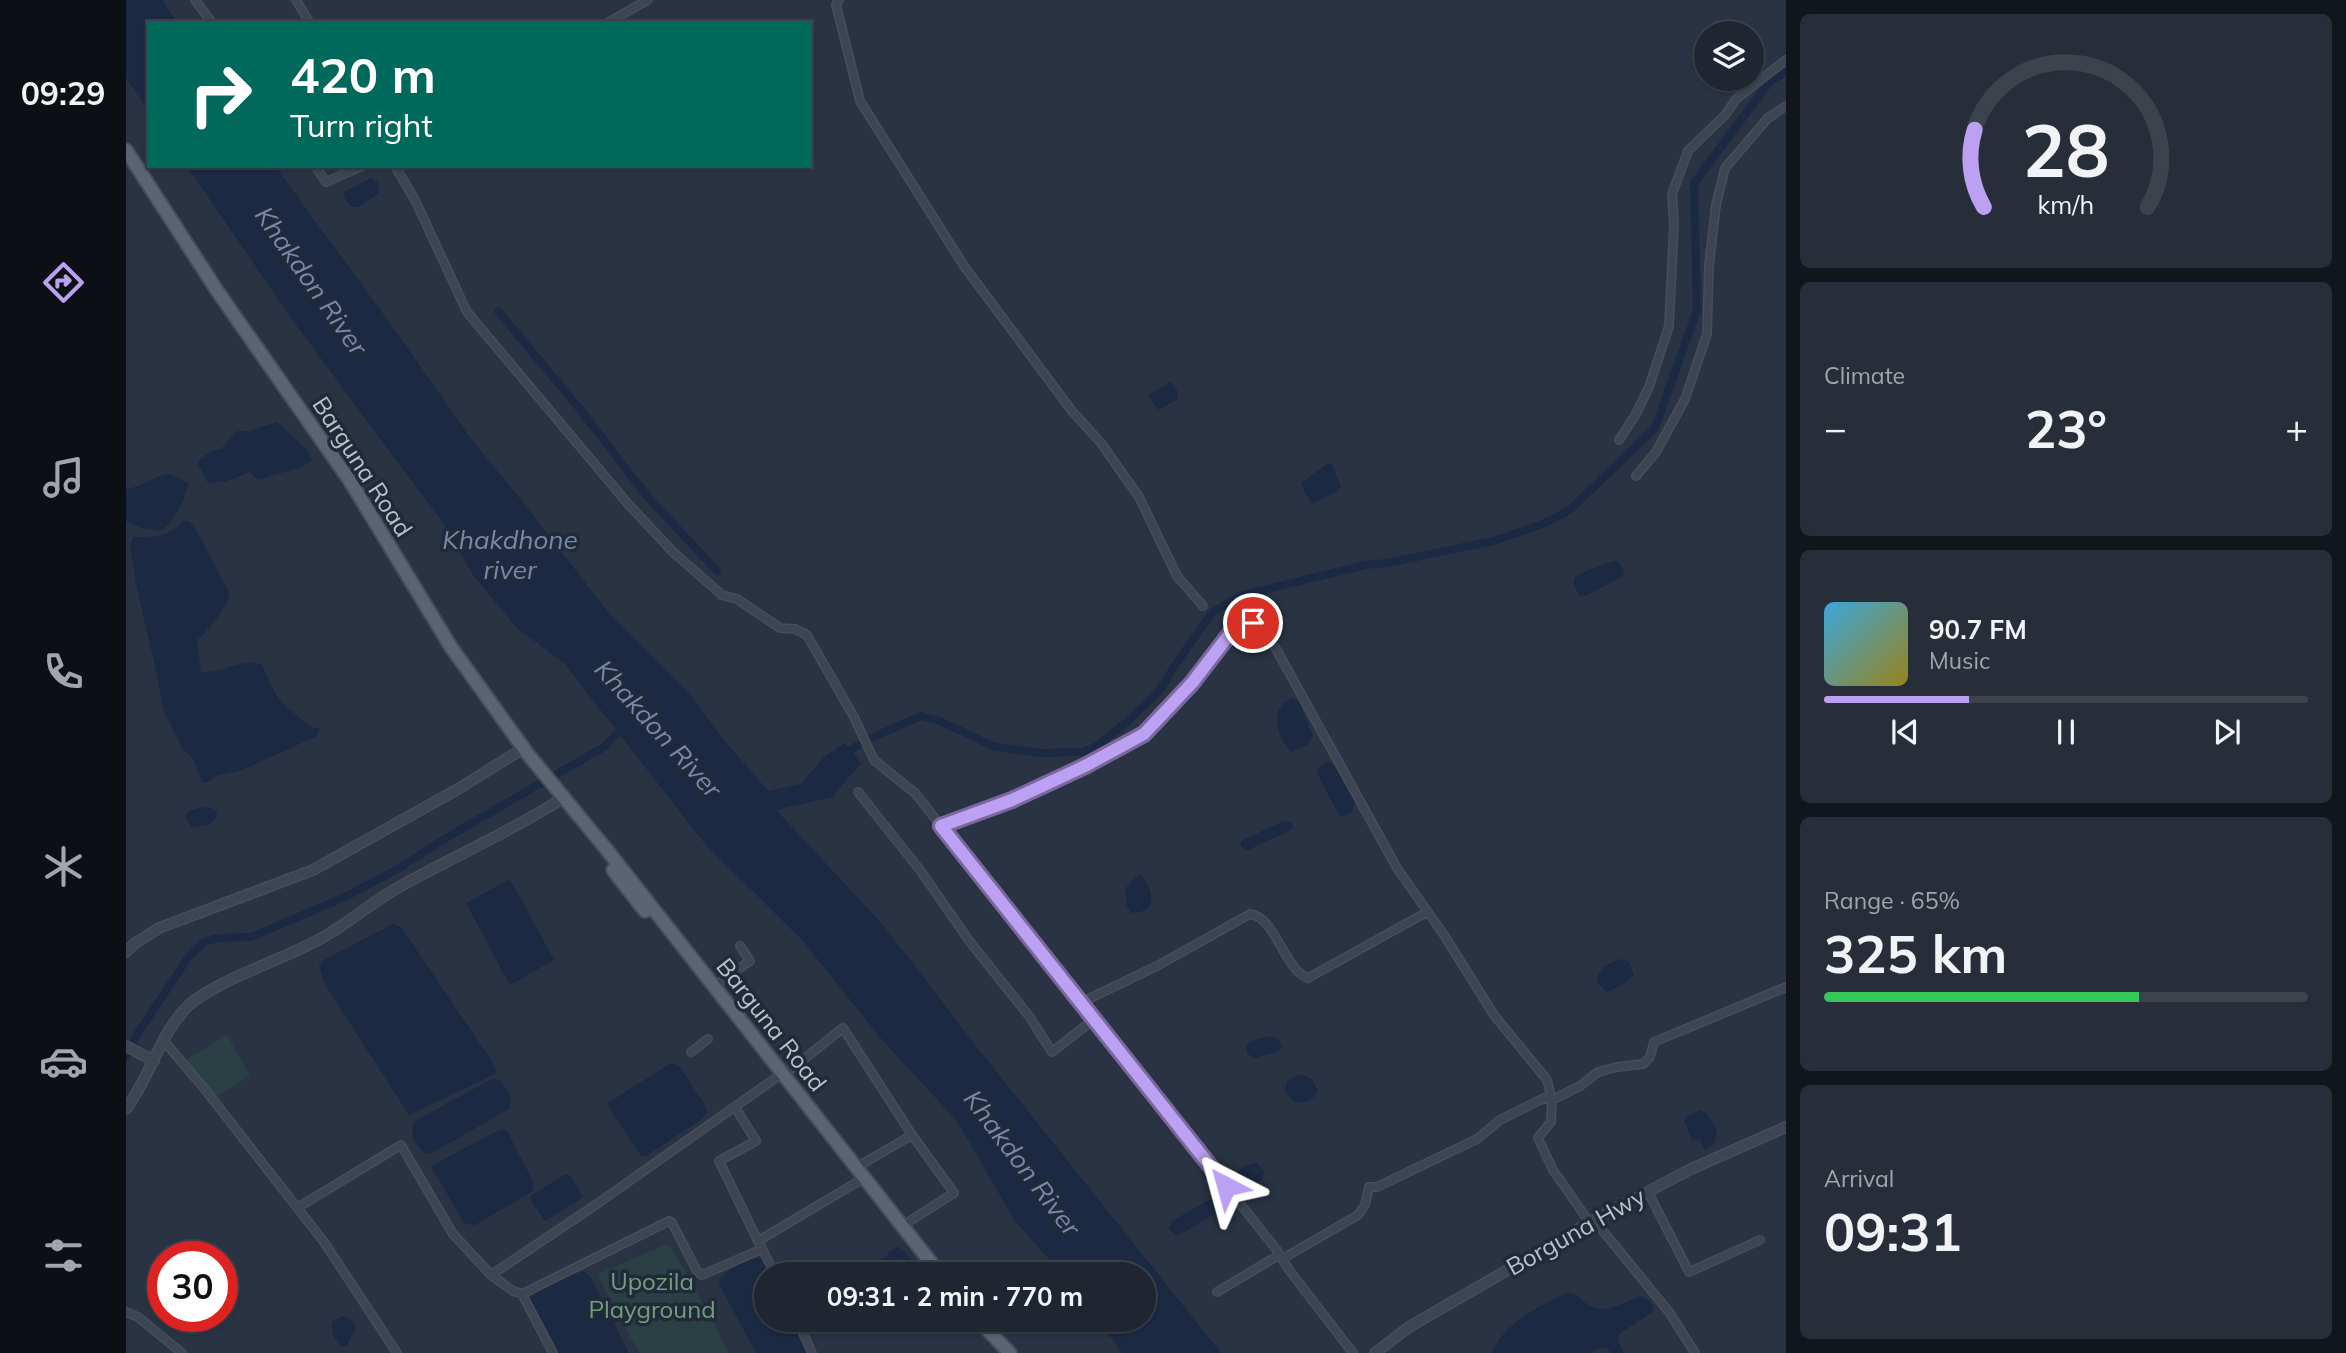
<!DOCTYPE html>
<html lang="en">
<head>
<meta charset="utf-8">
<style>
	body { margin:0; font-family:Mulish,sans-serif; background:#272e3a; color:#f1f3f6; height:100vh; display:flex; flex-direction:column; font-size:26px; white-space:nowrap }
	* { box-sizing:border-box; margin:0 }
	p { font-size:23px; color:#a1a5ac }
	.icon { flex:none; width:38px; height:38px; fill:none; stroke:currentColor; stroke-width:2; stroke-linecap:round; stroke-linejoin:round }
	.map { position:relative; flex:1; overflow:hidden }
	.side { display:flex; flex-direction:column; gap:14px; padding:14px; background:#11151c; width:560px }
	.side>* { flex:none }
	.hud { position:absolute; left:21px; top:21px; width:665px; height:147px; border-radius:0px; box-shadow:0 2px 5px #0004,0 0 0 2px #3c434d; background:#00695c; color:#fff; overflow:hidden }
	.controls { position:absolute; left:1568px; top:21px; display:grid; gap:14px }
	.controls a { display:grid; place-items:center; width:70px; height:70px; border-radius:50%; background:#1f2632; box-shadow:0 2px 5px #0004,0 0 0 2px #3c434d; font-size:35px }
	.speed { position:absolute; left:21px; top:1241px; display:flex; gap:14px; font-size:35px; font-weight:700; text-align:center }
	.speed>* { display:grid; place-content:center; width:91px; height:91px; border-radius:50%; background:#1f2632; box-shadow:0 2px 5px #0004,0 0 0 2px #3c434d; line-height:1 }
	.speed .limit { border:10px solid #d22; background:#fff; color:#111 }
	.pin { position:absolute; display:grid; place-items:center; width:60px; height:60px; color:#fff; margin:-30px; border:4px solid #fff; border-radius:50%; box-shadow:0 2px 7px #0007 }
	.me { position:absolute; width:77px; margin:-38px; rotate:321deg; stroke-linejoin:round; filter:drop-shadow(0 0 5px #0008) }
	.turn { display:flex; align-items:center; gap:24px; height:147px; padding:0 28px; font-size:32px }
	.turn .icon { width:91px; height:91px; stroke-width:2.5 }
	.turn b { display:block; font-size:49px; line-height:60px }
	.big { font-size:52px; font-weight:700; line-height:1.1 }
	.side .widget { flex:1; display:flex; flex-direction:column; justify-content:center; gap:10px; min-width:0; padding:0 24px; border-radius:10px; background:#272e3a }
	.side .dial { align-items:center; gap:0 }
	.dial svg { height:182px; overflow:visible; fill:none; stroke:#3c434d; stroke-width:7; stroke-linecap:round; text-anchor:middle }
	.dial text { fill:#f1f3f6; stroke:none }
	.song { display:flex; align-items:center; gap:21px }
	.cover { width:84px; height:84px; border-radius:10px; background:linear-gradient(135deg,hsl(200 70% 55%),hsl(50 70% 35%)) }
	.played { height:7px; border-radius:4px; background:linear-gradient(90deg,#bca0f2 30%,#3c434d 30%) }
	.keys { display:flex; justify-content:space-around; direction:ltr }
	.heat { display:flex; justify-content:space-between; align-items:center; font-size:38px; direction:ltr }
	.charge { height:10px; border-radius:5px; background:linear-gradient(90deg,#34c759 65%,#3c434d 0) }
	.trip { position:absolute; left:628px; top:1262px; width:402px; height:70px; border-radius:35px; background:#1f2632; box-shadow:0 2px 5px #0004,0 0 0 2px #3c434d; font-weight:700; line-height:70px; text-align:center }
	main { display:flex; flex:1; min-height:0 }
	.tabs { display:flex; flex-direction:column; width:126px; justify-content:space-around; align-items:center; background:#0c0f14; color:#a1a5ac }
	.tabs .icon { width:49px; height:49px }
	.tabs .on { color:#bca0f2 }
	.tabs b { font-size:32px; color:#f1f3f6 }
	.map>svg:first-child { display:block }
	.green { fill:#2b4044 }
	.water { fill:#1b2942 }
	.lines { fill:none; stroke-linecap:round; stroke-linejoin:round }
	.canal { stroke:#1b2942; stroke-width:8 }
	.minor-casing { stroke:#464e5c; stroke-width:10 }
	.tertiary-casing { stroke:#464e5c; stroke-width:12 }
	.primary-casing { stroke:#464e5c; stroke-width:16 }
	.minor { stroke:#3d4553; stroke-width:7 }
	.tertiary { stroke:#3d4553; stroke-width:9 }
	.primary { stroke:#5b6473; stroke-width:12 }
	.route-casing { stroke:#7a689d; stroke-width:18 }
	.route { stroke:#bca0f2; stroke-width:12 }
	.labels { text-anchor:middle; stroke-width:7; stroke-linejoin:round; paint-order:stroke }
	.street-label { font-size:24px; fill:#bac0cc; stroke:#212a38 }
	.park-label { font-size:24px; fill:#729d7e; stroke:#212a38 }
	.water-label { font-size:26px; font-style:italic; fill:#7589aa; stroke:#212a38 }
</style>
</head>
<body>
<main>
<nav class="tabs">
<b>09:29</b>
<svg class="icon on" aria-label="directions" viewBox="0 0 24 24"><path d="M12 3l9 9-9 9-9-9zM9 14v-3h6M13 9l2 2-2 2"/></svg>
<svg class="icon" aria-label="music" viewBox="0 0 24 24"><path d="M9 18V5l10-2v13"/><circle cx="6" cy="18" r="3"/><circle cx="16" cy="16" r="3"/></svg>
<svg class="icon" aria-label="phone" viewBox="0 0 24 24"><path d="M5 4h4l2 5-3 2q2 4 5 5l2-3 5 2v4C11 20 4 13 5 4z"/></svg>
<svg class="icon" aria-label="climate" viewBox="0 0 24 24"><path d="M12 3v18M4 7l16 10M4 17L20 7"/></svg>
<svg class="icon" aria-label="car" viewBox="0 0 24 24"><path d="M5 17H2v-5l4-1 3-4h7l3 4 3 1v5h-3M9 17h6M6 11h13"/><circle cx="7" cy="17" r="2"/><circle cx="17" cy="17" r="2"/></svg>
<svg class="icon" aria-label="filters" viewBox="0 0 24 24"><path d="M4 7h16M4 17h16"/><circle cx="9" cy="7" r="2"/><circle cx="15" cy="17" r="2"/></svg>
</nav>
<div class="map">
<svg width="1660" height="1353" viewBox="0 0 1660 1353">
	<rect width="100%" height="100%" fill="#293343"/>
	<path class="green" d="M101,1035L124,1076L89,1097L62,1063L61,1059Z
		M541,1244L548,1252L591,1330L602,1353H514L490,1314L472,1274Z"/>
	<path class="water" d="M0,0H36L52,23H23V111L0,78Z
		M61,166H149L271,333L343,436L403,510L481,611L564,694L592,733L642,791L675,784L697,758L719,743L735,763L706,797L650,810L757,925L857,1055L1095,1353H996L973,1320H1018V1274H936L889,1221L831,1121L757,1041L677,941L580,845L438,663L391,628L347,575L319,526L165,318Z
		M245,178L252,183L253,193L232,207H227L220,201L218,194L219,191Z
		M1043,382C1050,385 1053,392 1052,399L1033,410L1023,396Z
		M151,422L183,452L186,461C167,473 152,472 132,480L124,472L101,481L82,483L71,462L87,450L95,449L111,431H122Z
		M1203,463L1206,464L1215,487L1210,492L1186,504L1175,485L1177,481Z
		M41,474L47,475L63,484C56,502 51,519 35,531L15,528L0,521V489C16,487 26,477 41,474Z
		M57,521H63L70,530L104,594C101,607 82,631 71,640L75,672C96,674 114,658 135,664C141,675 146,689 153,699C159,707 168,712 174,718C181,724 183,728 193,728L191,736L116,770L90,776L84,781L77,783L67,759L57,749L37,709L32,680L10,584L4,546L7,537C28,537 43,538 57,521Z
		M1487,561H1491L1498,570L1497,576L1462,595L1454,596L1448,586V579L1458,572Z
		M1167,698L1173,702L1187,737L1181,745L1166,752C1155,743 1147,723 1153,709C1155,704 1162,700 1167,698Z
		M1202,761C1215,767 1222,789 1229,802L1225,813L1215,816L1212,813L1191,773L1192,768Z
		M83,807L90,810L91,817C85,827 76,826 65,827L59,816C65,808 73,808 83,807Z
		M1158,821L1166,823L1167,827L1165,830L1122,850L1116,848L1114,844L1117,840Z
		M1015,875C1027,891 1034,912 1006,913L1001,907L999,889L1009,877Z
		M384,879L428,960L384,985L340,903Z
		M267,924L275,927L371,1069L369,1074L283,1115L198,983L193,965L196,961Z
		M1495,959L1503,962L1508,975L1499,983L1481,992L1471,983L1472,973L1480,965Z
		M1145,1036L1152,1039L1156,1046L1151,1052L1128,1058L1121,1053L1120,1046L1127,1040Z
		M545,1063L554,1067L580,1107L581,1112L577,1118L522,1155L515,1156L482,1106V1103Z
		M1175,1074L1186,1079L1192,1091C1186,1102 1178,1104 1167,1101L1159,1090L1162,1080Z
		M366,1079L375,1081C381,1090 388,1098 383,1109L306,1153L300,1154C290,1147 282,1132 289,1121Z
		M1575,1110L1581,1114L1591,1131L1588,1143L1579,1150L1574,1140H1566L1558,1120L1563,1115Z
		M375,1129L381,1131L407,1181V1191L349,1225L339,1224L305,1166Z
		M1131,1163L1138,1172L1136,1180L1116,1193L1109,1191L1105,1184C1109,1171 1117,1165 1131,1163Z
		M440,1174L445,1177L457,1197L419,1221L404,1199V1196Z
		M1090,1196H1098L1102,1201L1099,1207L1057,1233L1050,1235L1043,1229L1046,1221Z
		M771,1247L776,1249L797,1274H740L739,1271C745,1264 754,1257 763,1257L762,1253Z
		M636,1258L645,1274H640V1320H665L681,1353H630L594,1286L593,1279C604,1269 621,1258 636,1258Z
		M457,1271L464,1276L503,1353H429L404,1304V1298C418,1285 439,1277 457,1271Z
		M1442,1293C1452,1294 1454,1298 1461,1304C1477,1316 1498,1303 1514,1296C1523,1298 1527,1303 1528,1311L1493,1334L1492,1341L1498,1353H1485L1481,1348H1474L1465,1353H1367C1372,1327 1419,1302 1442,1293Z
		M216,1316L225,1320L230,1326C229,1334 223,1337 221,1346L217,1347C208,1342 205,1332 206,1322Z"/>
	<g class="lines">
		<path class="canal" d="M372,311L453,408L521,496L591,571
			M743,739L795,716L814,721L869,747L915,753L956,752L968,748L1001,722L1034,690L1051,662L1086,613L1113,596L1239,565L1261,563L1367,541L1414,525L1431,517L1447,507L1529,428L1571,310L1568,183L1644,81L1660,72
			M718,756L732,745
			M0,1057L12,1033L63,956L78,942L91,938L125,937L217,898L270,870L325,835L478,747L500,725"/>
		<g class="minor-casing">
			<path id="minor" d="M69,0L86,23
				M170,0L184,23
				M713,0L710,5L734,101L838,266L946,411L975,443L1013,497L1051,576L1077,606
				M481,23L522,0
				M189,166L200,182L236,166
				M269,166L289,200L341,312L503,505L548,553L596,595L611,599L654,628L669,629L681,635L728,717L748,760L789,793L1150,1249L1163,1270L1227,1353
				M1493,440L1510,414L1523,387L1543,326L1548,224L1546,194L1562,151L1600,114L1610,99L1660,60
				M1510,476L1530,452L1559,399L1581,334L1583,265L1590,205L1599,168L1642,118L1660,106
				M732,792L794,870L844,942L903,1016L926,1052L967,1020
				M815,826L886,800L959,766L1018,734L1066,683L1106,631L1122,622L1130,624L1149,647L1271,868L1318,935L1368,1015L1421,1080L1426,1100L1425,1122L1412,1138L1427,1170L1464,1223
				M589,986L624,961L614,946
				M954,1003L1031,966L1124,914C1150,917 1158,970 1182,978L1301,912
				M37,1040L77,1087L198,1242L271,1353
				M565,1052L582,1039
				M658,1075L717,1028L786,1135L731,1167
				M609,1107L630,1141L593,1161L632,1241
				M1522,1192L1563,1272L1634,1240
				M171,1208L275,1145L327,1234L365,1275L387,1291L396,1294L543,1221L546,1223L571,1271L576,1275L636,1249
				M1468,1220L1543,1312L1569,1353
				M776,1226L828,1193L786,1135
				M1156,1259L1232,1215L1239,1205L1243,1187H1251L1351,1139L1374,1120L1418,1098L1426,1100L1454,1086L1472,1072L1491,1067L1517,1064L1524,1057L1528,1042L1660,987
				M649,1274L632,1241L733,1181
				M365,1275L468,1206L651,1077
				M1091,1292L1153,1255
				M396,1294L427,1353
				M0,1312L12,1317L56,1353
				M671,1320L686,1353"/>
		</g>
		<g class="tertiary-casing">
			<path id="tertiary" d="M0,952L8,944L33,928L187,870L332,789L398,748
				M0,1046L28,1061
				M0,1109C25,1076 33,1034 63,1005C74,995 87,989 100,982C130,967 162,956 192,940C219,926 242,905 268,890C324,858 383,833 437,798
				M1249,1353L1283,1327L1468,1220L1565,1169L1660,1127"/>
		</g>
		<g class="primary-casing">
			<path id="primary" d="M0,150L92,292L224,481L325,647L401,753L481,850L814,1274
				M487,870L519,911
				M852,1320L884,1353"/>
		</g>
		<use href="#minor" class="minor"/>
		<use href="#tertiary" class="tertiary"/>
		<use href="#primary" class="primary"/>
	</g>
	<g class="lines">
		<g class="route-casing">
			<path id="route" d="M1100,1186L815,826L886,800L959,766L1018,734L1066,683L1106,631L1122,622L1127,623"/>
		</g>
		<use href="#route" class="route"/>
	</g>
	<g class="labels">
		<g class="street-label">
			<text transform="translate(236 467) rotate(57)" y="8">Barguna Road</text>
			<text transform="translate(645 1025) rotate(52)" y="8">Barguna Road</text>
			<text transform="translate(1450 1232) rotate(-29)" y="8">Borguna Hwy</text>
		</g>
		<g class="park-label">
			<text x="526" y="1290">Upozila<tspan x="526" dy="28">Playground</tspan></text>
		</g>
		<g class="water-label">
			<text transform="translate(185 281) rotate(55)" y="9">Khakdon River</text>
			<text x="384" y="549">Khakdhone<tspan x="384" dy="30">river</tspan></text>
			<text transform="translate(532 729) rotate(48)" y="9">Khakdon River</text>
			<text transform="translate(896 1163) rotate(53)" y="9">Khakdon River</text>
		</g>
	</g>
</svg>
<div class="controls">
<a><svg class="icon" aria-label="layers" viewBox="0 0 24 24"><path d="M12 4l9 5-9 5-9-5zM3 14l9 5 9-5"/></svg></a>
</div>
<div class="speed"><div class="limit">30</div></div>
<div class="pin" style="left:1127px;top:623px;background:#d93025"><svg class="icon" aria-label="arrive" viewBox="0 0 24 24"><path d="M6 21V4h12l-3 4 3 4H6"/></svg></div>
<svg class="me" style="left:1100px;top:1186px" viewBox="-20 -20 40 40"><path d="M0-17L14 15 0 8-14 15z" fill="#bca0f2" stroke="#fff" stroke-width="4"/></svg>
<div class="trip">09:31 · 2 min · 770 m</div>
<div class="hud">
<div class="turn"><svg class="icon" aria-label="right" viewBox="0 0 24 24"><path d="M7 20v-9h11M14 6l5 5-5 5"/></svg><div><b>420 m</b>Turn right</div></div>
</div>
</div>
<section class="side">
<div class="widget dial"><svg viewBox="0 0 100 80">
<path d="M14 69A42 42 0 1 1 86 69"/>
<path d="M14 69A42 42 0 0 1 10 35" stroke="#bca0f2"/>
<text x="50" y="56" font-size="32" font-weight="700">28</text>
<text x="50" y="72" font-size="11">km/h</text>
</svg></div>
<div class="widget"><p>Climate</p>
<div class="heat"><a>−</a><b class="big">23°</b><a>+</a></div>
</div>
<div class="widget">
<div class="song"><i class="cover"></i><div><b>90.7 FM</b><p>Music</p></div></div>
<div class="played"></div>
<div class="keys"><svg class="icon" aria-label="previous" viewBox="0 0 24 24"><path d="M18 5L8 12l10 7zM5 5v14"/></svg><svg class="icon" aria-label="pause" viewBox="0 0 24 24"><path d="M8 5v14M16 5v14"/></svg><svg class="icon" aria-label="next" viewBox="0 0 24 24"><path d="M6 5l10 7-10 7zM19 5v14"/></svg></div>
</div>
<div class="widget"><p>Range · 65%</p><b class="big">325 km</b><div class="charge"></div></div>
<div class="widget"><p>Arrival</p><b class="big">09:31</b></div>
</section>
</main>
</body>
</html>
